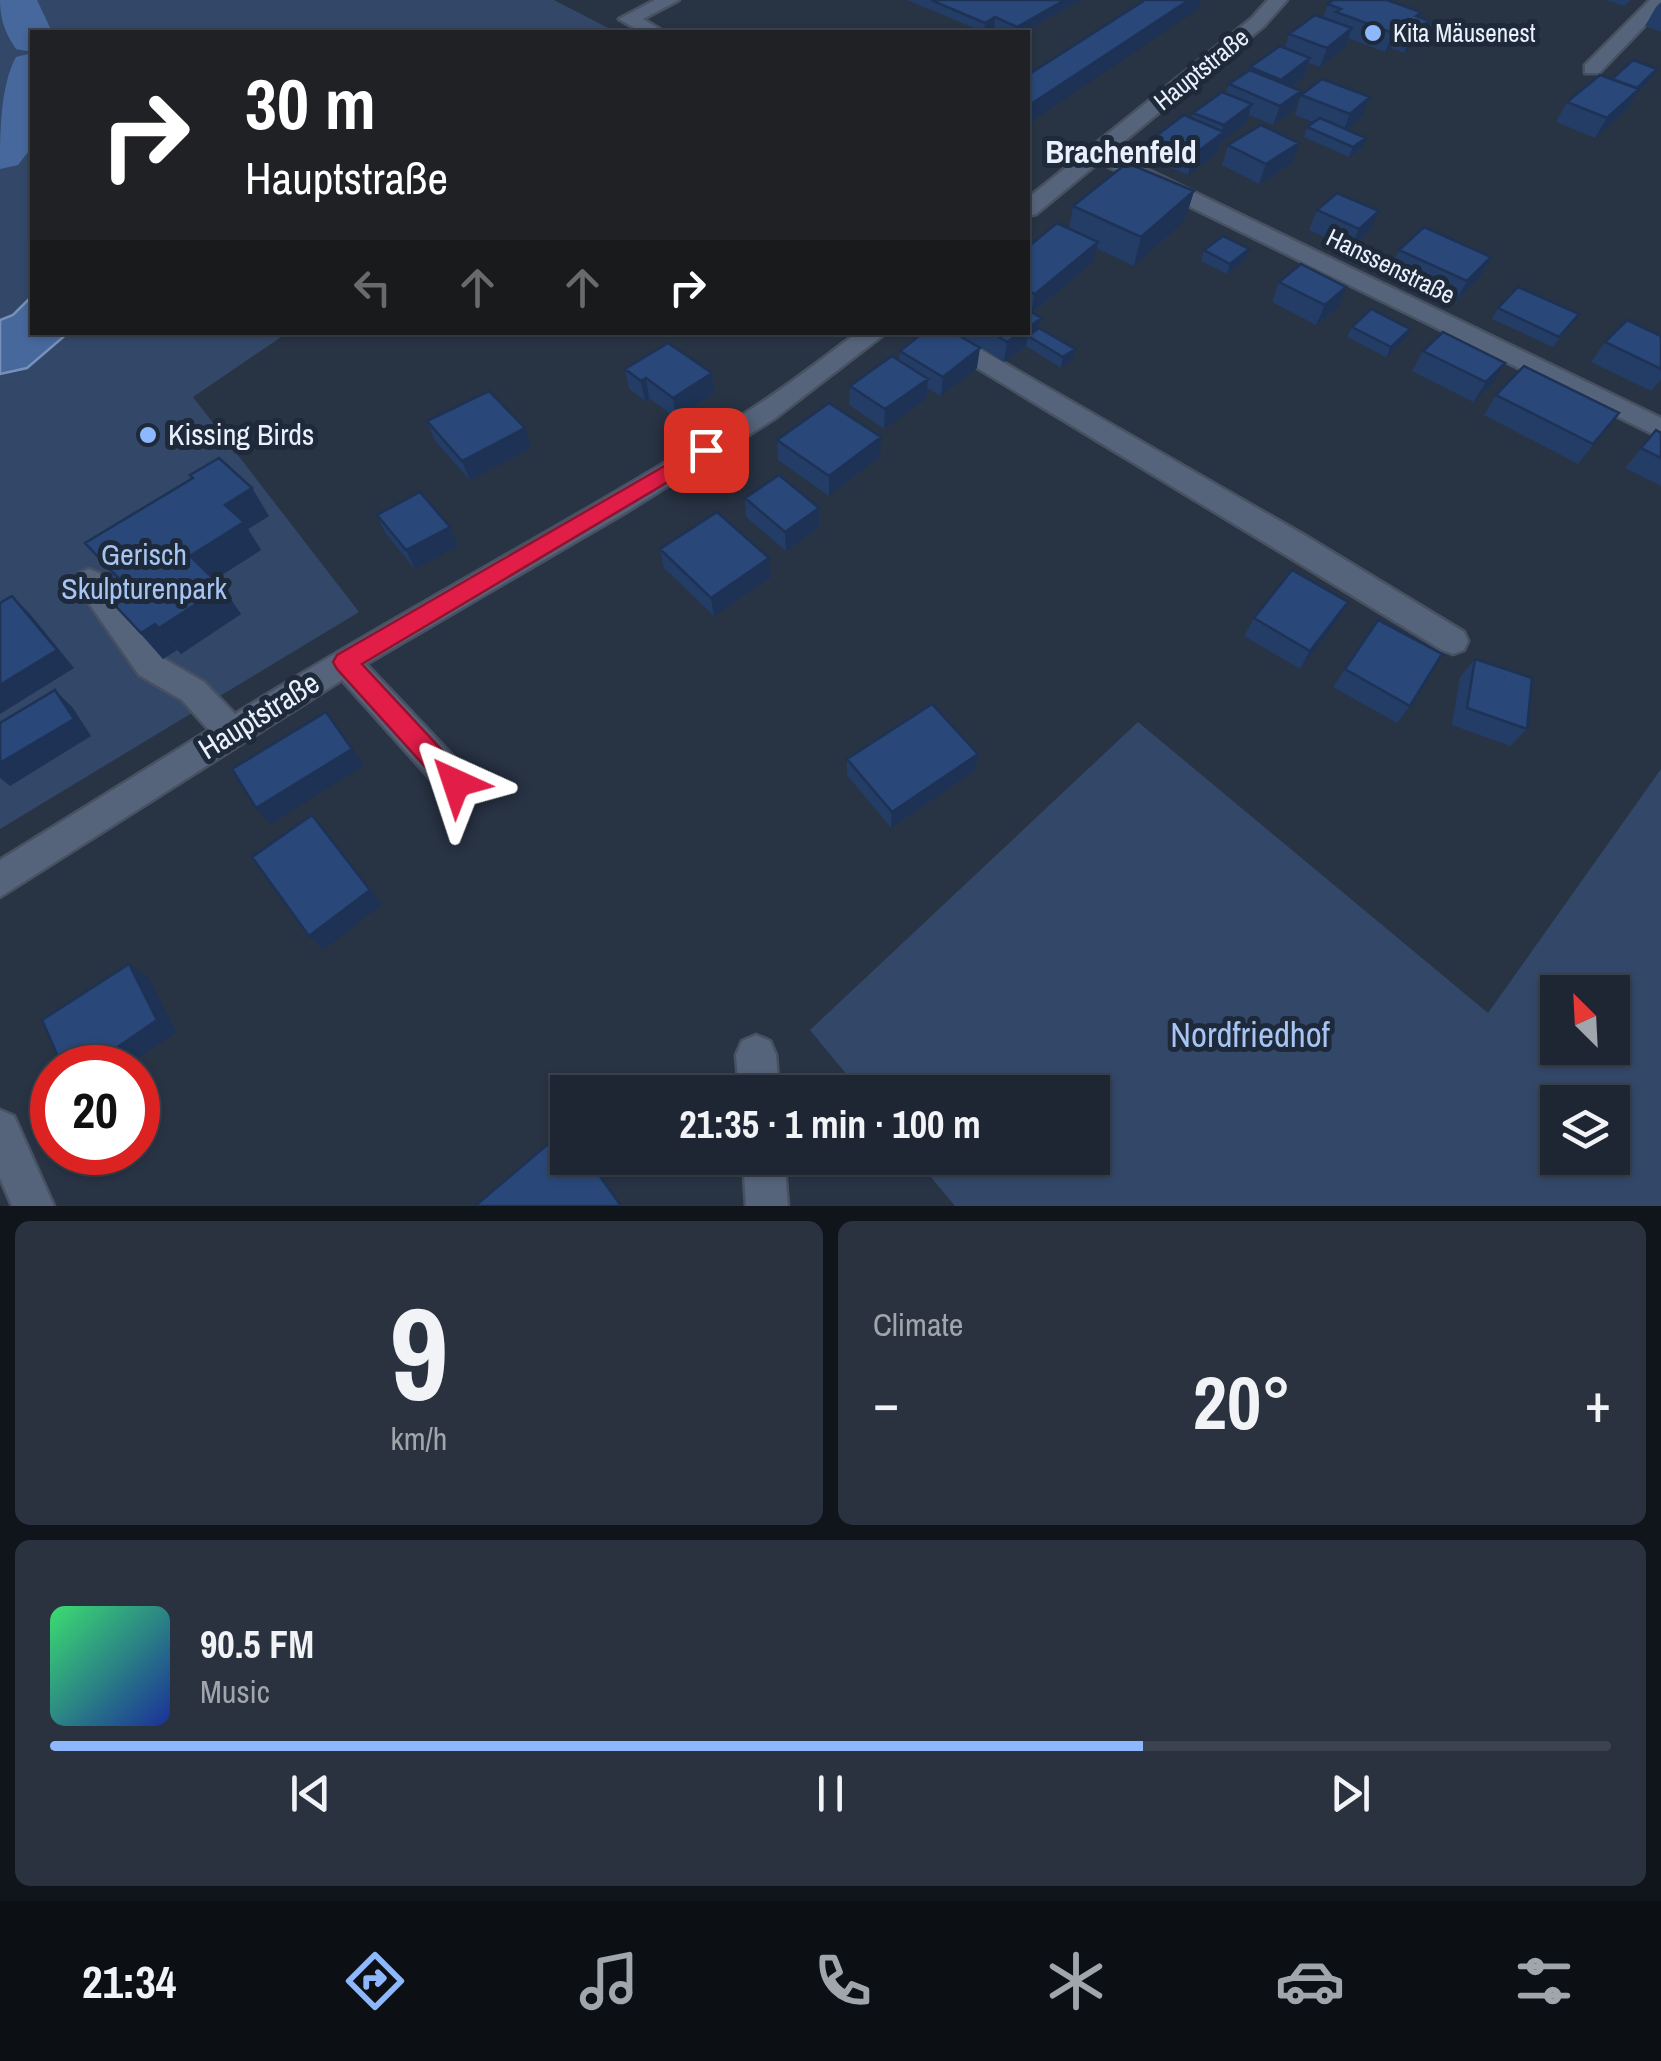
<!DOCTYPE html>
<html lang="en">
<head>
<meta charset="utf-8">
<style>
	body { margin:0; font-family:"Archivo Narrow",sans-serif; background:#2b323f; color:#f1f3f6; height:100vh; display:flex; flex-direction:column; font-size:38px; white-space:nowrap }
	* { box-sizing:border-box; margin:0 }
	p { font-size:32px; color:#a1a5ac }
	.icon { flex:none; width:55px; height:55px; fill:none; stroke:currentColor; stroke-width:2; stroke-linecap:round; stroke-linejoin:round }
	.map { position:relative; height:1206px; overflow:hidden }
	.details { display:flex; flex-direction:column; gap:15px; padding:15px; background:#10151c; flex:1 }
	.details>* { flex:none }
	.top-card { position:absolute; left:30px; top:30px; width:1000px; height:305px; border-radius:0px; box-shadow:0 2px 8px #0004,0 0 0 2px #3c434e; background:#202124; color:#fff; overflow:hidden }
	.needle { width:65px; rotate:336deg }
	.fabs { position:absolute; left:1540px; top:975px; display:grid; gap:20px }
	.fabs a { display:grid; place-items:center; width:90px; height:90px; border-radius:0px; background:#1e2633; box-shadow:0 2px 8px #0004,0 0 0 2px #3c434e; font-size:50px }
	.speed { position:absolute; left:30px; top:1045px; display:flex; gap:20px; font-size:50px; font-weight:700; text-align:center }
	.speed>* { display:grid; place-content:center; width:130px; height:130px; border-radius:50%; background:#1e2633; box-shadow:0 2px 8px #0004,0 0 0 2px #3c434e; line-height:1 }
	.speed .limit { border:15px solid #d22; background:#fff; color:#111 }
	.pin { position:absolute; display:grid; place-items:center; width:85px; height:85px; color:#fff; margin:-42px; border-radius:20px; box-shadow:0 5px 15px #0006 }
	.me { position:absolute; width:110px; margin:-55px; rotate:318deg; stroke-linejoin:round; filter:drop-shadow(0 0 8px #0008) }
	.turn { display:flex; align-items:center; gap:35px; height:210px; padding:0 50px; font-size:45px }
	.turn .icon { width:130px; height:130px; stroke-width:2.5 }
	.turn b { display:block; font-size:70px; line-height:85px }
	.lanes { display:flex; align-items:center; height:95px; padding:0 50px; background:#0003; justify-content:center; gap:50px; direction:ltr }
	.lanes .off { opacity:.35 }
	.big { font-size:75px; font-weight:700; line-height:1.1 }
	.details .tile { flex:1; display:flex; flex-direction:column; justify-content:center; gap:15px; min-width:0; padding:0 35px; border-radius:15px; background:#2b323f }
	.details .dial { align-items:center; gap:0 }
	.dial b { font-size:130px; line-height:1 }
	.song { display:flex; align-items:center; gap:30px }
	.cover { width:120px; height:120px; border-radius:15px; background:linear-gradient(135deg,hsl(140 70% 55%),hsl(230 70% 35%)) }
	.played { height:10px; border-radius:5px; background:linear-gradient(90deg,#8eb8fd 70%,#3c434e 70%) }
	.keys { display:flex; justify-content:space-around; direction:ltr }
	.heat { display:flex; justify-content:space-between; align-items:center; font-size:55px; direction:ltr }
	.details .tiles { flex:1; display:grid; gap:15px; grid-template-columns:1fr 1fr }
	.tile:last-child { grid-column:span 2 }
	.trip { position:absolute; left:550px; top:1075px; width:560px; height:100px; border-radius:0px; background:#1e2633; box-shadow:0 2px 8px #0004,0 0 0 2px #3c434e; font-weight:700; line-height:100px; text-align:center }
	.menu { display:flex; height:160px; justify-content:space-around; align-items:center; background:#0c0f14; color:#a1a5ac }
	.menu .icon { width:70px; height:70px }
	.menu .current { color:#8eb8fd }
	.menu b { font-size:45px; color:#f1f3f6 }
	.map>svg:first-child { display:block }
	.green { fill:#334768; fill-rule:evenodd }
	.water { fill:#47689c; stroke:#7891b9; stroke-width:2.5 }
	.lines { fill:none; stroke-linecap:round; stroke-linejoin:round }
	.river { fill:#47689c; fill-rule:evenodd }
	.minor-casing { stroke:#475161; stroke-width:5 }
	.minor { fill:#55647b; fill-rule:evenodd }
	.wall { fill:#233d67 }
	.shaded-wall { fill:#1d3254 }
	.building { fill:#294778; stroke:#1d3254; stroke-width:2.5 }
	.route { fill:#e11d48; stroke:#92132f; stroke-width:2.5 }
	.poi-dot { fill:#8eb8fd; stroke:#1e293a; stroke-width:4 }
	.labels { text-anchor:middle; stroke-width:10; stroke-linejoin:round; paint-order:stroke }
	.far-poi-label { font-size:25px; fill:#e9f0fc; stroke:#1e293a; text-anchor:start }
	.far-street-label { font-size:25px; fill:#e9f0fc; stroke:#1e293a }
	.poi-label { font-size:30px; fill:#e9f0fc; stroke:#1e293a; text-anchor:start }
	.park-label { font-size:30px; fill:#a7c4f2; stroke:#1e293a }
	.street-label { font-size:30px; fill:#e9f0fc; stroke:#1e293a }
	.far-district-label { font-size:32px; font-weight:bold; fill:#e9f0fc; stroke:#1e293a }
	.near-park-label { font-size:35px; fill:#a7c4f2; stroke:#1e293a }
</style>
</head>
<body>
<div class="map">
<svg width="1661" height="1206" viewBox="0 0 1661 1206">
	<rect width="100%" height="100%" fill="#283344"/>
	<path class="green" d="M0,0H554L616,32H32V332L287,333L193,397L359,612L0,829Z
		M1138,722L1488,1013L1661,769V1206H955L915,1158H1092V1092H861L810,1030ZM1612,992V1048H1558V992ZM1612,1102V1158H1558V1102Z"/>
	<path class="water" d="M32,296V332L68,333L27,368L0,374V320L13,315Z"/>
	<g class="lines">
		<path class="river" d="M0,0H37L52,32H32V52L16,49C5,33 0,19 0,0Z
			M32,53V147L18,165L0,169C0,135 0,86 16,57Z"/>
		<g class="minor-casing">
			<path id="minor" d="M655,0H679L643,19L664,32H641L619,19Z
				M1268,0H1287L1264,26L1111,152L1661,418V438L1099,162L1036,214L1028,216V198L1252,18Z
				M1650,0H1661V9L1599,73H1585V65Z
				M858,332H887L774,419L628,511L366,664L468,772L473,783L468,794L456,798L444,794L342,680L0,897V860L209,730L182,700L139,675L79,589L74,581L79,573L89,569L99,573L161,657L204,682L235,714C406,608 584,516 753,408C789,385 823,358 858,332Z
				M918,332H950L1304,535L1464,632L1468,641L1464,650L1453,654L1442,650Z
				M756,1035L770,1041L776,1055L779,1092H739L736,1055L742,1041Z
				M0,1110L14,1116L54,1206H12L0,1178Z
				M743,1158H784L788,1206H746Z"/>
		</g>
		<use href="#minor" class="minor"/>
	</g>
	<path class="wall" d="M907,0H1081L1023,32H1006L994,27L984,32Z
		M1607,0H1631L1624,6Z
		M1661,2V32L1645,26L1656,7Z
		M1328,4L1419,17L1421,40L1404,53L1391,48L1385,52L1348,38L1345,47L1320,67L1309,63L1304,77L1291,87L1301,91L1294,110L1273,125L1249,115L1246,123L1220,143L1218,152L1188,175L1148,158L1153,138L1192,119L1193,113L1226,93L1229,84L1249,71L1250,67L1285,48L1289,34L1323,18Z
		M1657,69L1651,79L1636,94L1627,109L1595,138L1556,122L1567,102L1612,79Z
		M1301,95L1362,117L1347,130L1366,138L1362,148L1349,157L1304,137L1307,127L1313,122L1295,115Z
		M1228,145L1292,163L1259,184L1222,165Z
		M1194,191L1185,220L1134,266L1096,248L1093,262L1033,313L1041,318L1039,328L1075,349L1073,359L1061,368L1026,346L1004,362L956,332H1028V247L1069,229L1073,206Z
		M1317,210L1370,231L1350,249L1309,230Z
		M1249,249L1245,260L1227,274L1201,261L1204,250Z
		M1399,250L1491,257L1480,277L1456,301L1389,270Z
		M1279,282L1346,287L1338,307L1316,325L1272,302Z
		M1498,308L1579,314L1553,347L1492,319Z
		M1352,327L1410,329L1405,339L1386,357L1347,337Z
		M1661,336V380L1651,391L1591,362L1605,342Z
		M900,351L977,368L941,396L927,388L926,399L884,429L849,405L850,386L899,360Z
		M1423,351L1493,383L1473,402L1412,371Z
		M625,369L712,373L714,393L676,418L649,398L645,401L629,389Z
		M1496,395L1619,413L1578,464L1484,415Z
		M427,421L531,448L470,480L435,441Z
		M1656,430L1661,433V486L1625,468Z
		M777,440L880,456L829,496L778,460Z
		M190,475L269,516L248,529L261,550L214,580L222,587L241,614L181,654L177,650L163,659L109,599L125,589L85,543L192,479Z
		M745,498L819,508V527L786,551L746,517Z
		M377,515L450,527L458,546L415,569L386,534Z
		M660,549L769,558L771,577L714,616L664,568Z
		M1254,618L1337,620L1300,669L1244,636Z
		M1378,620L1410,706L1397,723L1333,687Z
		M1475,659L1527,729L1510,746L1452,725L1460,677Z
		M978,754L975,770L891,828L847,775V759Z"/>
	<path class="shaded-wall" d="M1065,0H1081L1023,32H1017V27Z
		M1189,0H1201L1198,9L1028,124V106Z
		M995,17L994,27L984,32L985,23Z
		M1429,21L1421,40L1404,53L1412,34Z
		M1352,28L1345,47L1320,67L1327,48Z
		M1399,29L1391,48L1385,52L1393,33Z
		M1310,58L1304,77L1275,99L1281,80Z
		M1657,69L1651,79L1636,94L1627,109L1595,138L1607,118Z
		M1301,91L1294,110L1273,125L1280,106Z
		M1370,97L1362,117L1342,134L1350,114Z
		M1252,104L1246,123L1220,143L1218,152L1188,175L1193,155L1221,134L1224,125Z
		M1366,138L1362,148L1349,157L1353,147Z
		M1299,143L1292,163L1259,184L1266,164Z
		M1194,191L1185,220L1134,266L1141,237Z
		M1379,211L1370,231L1350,249L1359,229Z
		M1098,242L1093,262L1031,314L1035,294Z
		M1249,249L1245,260L1227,274L1230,264Z
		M1491,257L1480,277L1456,301L1467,281Z
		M1346,287L1338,307L1316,325L1325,305Z
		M1041,318L1037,338L1028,336L1026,346L1004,362L1007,342L1021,332H1028V328Z
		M1410,329L1405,339L1386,357L1391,347Z
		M980,348L977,368L941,396L943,377Z
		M1075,349L1073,359L1061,368L1063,357Z
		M1505,363L1493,383L1473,402L1486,382Z
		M712,373L714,393L676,418L673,398Z
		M646,378L649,398L645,401L641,381Z
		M928,379L926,399L884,429L885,409Z
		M525,428L531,448L470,480L462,461Z
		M881,437L880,456L829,496V476Z
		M252,488L269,516L248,529L261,550L209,583L190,556L225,505Z
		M819,508V527L786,551L785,532Z
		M450,527L458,546L415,569L406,550Z
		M769,558L771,577L714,616L711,598Z
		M222,587L241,614L181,654L159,628Z
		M12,596L30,614L74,668L0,714V685Z
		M1348,602L1337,620L1300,669L1310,651Z
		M155,624L177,650L163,659L141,633Z
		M55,690L73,708L91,736L10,786L0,778V763Z
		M352,749L364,765L271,824L256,808Z
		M978,754L975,770L891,828L892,812Z
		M312,815L382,904L323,950L309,936Z
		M129,964L148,977L176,1032L124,1068H87Z
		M587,1158H589L622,1206H621Z"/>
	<path class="building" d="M931,0H1065L1017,27L995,17L985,23Z
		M1145,0H1189L1028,106V75Z
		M1333,0H1387L1421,12L1416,16L1429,21L1412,34L1399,29L1393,33L1336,12L1341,9L1328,4Z
		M1315,15L1352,28L1327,48L1289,34Z
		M1280,46L1310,58L1281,80L1250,67Z
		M1633,60L1657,69L1637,88L1612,79Z
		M1250,70L1301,91L1280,106L1229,84Z
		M1600,75L1639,89L1607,118L1567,102Z
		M1322,79L1370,97L1350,114L1301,95Z
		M1222,92L1252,104L1224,125L1193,113Z
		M1184,115L1224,132L1193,155L1153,138Z
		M1320,118L1366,138L1353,147L1307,127Z
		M1261,125L1299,143L1266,164L1228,145Z
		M1127,163L1194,191L1141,237L1073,206Z
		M1337,193L1379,211L1359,229L1317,210Z
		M1057,223L1098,242L1035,294L1028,291V247Z
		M1424,227L1491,257L1467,281L1399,250Z
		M1223,236L1249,249L1230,264L1204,250Z
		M1301,264L1346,287L1325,305L1279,282Z
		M1518,287L1579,314L1559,337L1498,308Z
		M1371,309L1410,329L1391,347L1352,327Z
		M1028,310L1041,318L1028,328Z
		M1627,320L1661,336V369L1605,342Z
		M1039,328L1075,349L1063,357L1028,336Z
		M924,332H953L980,348L943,377L900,351Z
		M991,332H1021L1007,342Z
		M1443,332L1505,363L1486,382L1423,351Z
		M668,343L712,373L673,398L646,378L641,381L625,369Z
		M892,356L928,379L885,409L850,386Z
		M1524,366L1619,413L1593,444L1496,395Z
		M489,391L525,428L462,461L427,421Z
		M829,403L881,437L829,476L777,440Z
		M1656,430L1661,433V458L1641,448Z
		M219,458L252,488L225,505L244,522L190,556L222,587L159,628L155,624L141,633L109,599L127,587L85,543L193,478L190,475Z
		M779,475L819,508L785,532L745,498Z
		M420,492L450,527L406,550L377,515Z
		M717,512L769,558L711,598L660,549Z
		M1292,570L1348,602L1310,651L1254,618Z
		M12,596L57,650L0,685V603Z
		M1378,620L1442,654L1410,706L1345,669Z
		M1475,659L1532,678L1527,729L1467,708Z
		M55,690L74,719L0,763V723Z
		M932,704L978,754L892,812L847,759Z
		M326,712L352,749L256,808L232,769Z
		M312,815L370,890L309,936L252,857Z
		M129,964L157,1020L87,1068H63L42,1020Z
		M567,1128L568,1158H587L621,1206H475Z"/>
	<path class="route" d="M706,442L716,450L713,455L362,664L465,775L468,783L465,791L456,794L447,791L337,669L333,662L337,655Z"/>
	<g class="poi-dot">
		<circle cx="1373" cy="33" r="10"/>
		<circle cx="148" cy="435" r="10"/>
	</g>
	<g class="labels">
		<g class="far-poi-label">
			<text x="1393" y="42">Kita Mäusenest</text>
		</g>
		<g class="far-street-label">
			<text transform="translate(1201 69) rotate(-39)" y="9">Hauptstraße</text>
			<text transform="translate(1391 266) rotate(26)" y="9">Hanssenstraße</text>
		</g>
		<g class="poi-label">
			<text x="168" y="445">Kissing Birds</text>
		</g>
		<g class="park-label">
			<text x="144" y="565">Gerisch<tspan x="144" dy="34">Skulpturenpark</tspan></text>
		</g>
		<g class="street-label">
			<text transform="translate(259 716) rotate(-32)" y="10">Hauptstraße</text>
		</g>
		<g class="far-district-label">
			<text x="1121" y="163">Brachenfeld</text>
		</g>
		<g class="near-park-label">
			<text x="1250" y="1047">Nordfriedhof</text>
		</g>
	</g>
</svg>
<div class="fabs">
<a><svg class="needle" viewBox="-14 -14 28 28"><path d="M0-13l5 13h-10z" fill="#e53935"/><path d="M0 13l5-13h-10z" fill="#a1a5ac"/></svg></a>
<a><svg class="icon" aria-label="layers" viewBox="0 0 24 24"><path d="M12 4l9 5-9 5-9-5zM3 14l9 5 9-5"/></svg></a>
</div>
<div class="speed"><div class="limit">20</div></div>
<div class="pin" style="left:706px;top:450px;background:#d93025"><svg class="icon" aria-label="arrive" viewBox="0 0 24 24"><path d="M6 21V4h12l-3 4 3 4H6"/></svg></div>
<svg class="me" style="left:456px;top:783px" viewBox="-20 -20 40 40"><path d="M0-17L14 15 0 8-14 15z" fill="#e11d48" stroke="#fff" stroke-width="4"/></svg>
<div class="trip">21:35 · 1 min · 100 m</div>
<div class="top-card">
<div class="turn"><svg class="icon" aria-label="right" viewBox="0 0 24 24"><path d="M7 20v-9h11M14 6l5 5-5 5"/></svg><div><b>30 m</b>Hauptstraße</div></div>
<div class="lanes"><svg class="icon off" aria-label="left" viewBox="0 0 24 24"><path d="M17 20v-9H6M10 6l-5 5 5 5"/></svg><svg class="icon off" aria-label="ahead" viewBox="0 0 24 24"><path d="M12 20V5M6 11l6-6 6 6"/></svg><svg class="icon off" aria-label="ahead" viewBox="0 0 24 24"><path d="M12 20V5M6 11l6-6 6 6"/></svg><svg class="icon" aria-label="right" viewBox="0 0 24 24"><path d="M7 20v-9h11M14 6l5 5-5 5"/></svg></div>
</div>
</div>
<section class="details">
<div class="tiles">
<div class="tile dial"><b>9</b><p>km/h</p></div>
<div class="tile"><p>Climate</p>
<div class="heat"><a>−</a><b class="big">20°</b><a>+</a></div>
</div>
<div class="tile">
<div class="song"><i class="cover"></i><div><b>90.5 FM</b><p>Music</p></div></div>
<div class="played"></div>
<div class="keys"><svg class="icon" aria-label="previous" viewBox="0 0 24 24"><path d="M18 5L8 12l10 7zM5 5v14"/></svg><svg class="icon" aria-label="pause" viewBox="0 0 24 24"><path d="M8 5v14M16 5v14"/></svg><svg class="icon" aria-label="next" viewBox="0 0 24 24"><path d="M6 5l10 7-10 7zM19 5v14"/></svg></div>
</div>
</div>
</section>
<nav class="menu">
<b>21:34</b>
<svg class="icon current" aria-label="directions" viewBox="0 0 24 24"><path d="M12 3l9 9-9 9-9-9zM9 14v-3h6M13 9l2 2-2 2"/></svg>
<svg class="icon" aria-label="music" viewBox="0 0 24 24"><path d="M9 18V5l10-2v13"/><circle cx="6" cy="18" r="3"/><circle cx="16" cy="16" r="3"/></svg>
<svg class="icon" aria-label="phone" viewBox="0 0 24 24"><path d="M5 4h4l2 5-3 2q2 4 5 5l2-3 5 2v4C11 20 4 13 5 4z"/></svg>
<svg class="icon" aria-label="climate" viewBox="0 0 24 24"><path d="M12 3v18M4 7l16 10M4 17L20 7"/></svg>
<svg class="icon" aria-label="car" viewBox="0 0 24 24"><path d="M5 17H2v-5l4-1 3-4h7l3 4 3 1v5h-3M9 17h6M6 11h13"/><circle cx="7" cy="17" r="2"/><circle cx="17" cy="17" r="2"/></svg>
<svg class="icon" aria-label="filters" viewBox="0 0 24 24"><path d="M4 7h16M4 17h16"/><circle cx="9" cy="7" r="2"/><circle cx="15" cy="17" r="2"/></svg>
</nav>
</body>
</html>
